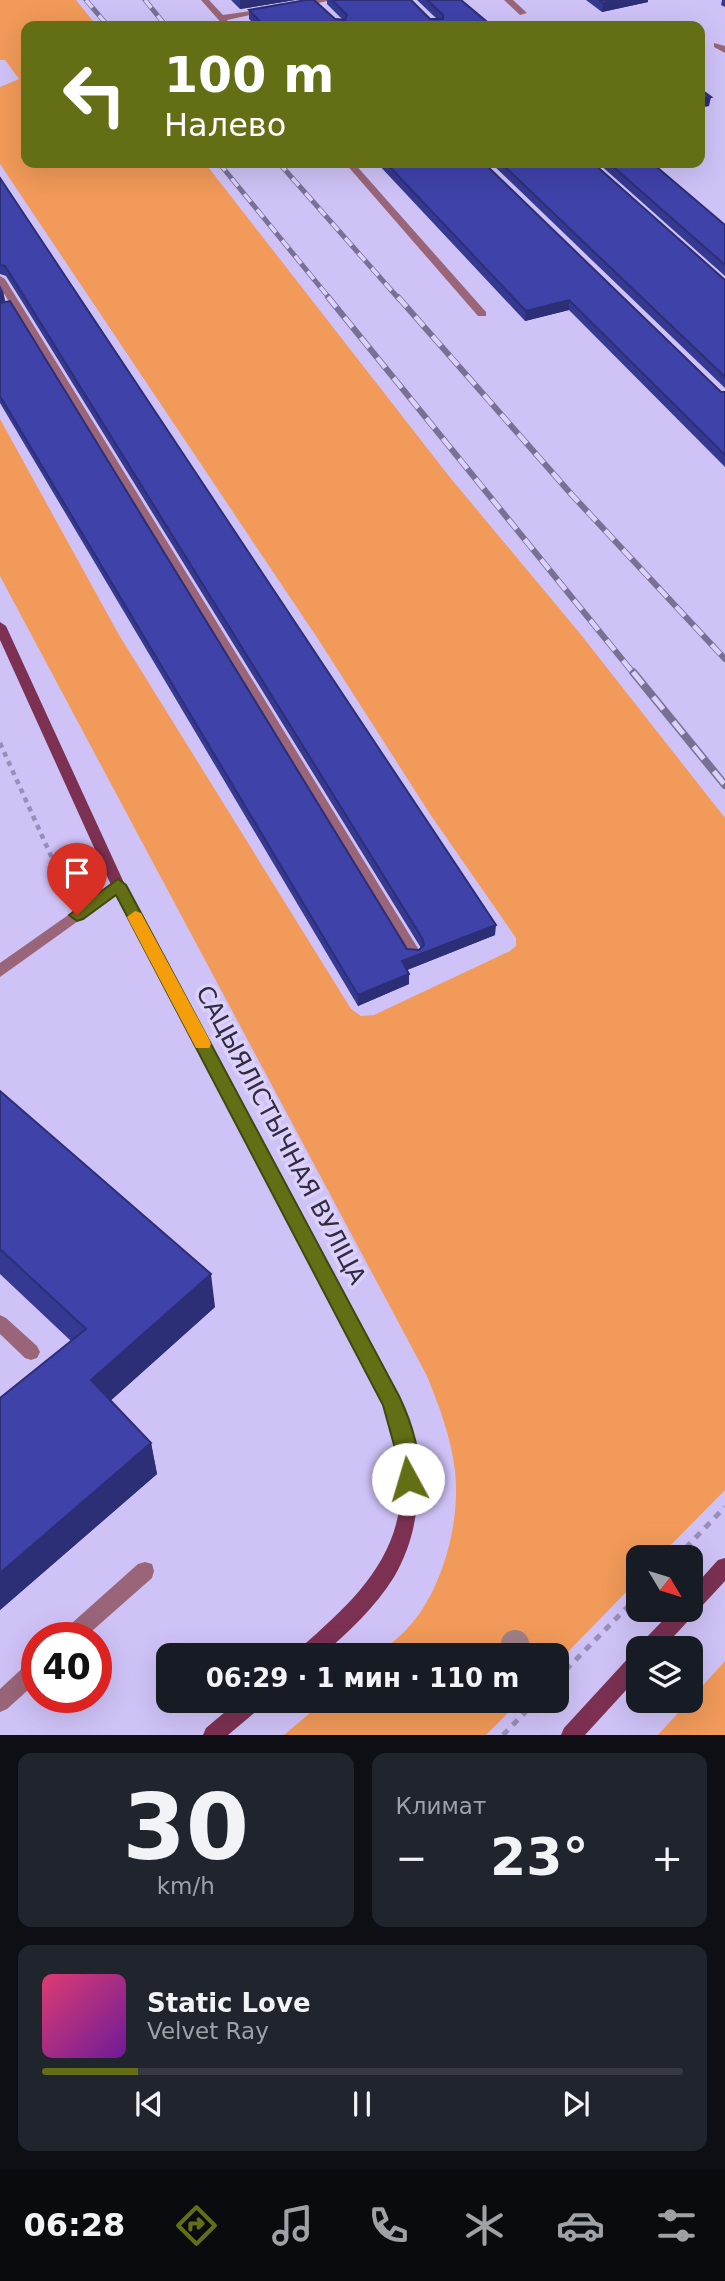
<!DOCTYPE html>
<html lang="ru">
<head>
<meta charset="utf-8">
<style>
	body { margin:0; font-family:"DejaVu Sans",sans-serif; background:#20242c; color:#f1f3f6; height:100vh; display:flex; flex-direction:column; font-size:26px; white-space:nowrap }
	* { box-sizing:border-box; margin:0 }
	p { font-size:23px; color:#9ea1a6 }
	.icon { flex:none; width:38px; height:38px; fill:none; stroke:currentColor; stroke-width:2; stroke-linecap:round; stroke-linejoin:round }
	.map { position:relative; height:1735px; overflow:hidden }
	.side { display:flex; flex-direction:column; gap:18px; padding:18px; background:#0d0f14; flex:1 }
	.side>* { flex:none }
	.banner { position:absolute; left:21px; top:21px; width:684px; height:147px; border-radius:14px; box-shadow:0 7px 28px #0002; background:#646e15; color:#fff; overflow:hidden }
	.needle { width:46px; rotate:128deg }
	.controls { position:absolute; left:626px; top:1545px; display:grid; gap:14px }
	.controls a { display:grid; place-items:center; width:77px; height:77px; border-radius:14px; background:#171b24; box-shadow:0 7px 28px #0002; font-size:35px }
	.speed { position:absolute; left:21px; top:1622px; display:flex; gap:14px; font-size:35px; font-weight:700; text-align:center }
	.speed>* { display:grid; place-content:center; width:91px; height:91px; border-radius:50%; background:#171b24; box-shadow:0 7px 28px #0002; line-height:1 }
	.speed .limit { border:10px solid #d22; background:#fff; color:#111 }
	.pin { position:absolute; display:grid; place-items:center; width:60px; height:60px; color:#fff; margin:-72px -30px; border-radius:50% 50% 50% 0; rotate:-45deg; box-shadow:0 0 7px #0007 }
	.pin .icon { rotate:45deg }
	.me { position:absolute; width:77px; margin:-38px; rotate:354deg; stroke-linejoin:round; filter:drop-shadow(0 0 5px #0008) }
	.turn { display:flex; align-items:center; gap:24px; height:147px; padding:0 28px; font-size:32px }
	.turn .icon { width:91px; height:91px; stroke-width:2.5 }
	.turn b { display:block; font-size:49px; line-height:60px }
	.big { font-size:52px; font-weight:600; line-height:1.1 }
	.side .widget { flex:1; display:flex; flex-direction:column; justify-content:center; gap:10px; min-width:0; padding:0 24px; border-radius:14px; background:#20242c }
	.side .dial { align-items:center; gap:0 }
	.dial b { font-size:91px; line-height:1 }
	.song { display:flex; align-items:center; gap:21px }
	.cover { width:84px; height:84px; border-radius:10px; background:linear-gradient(135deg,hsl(340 70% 55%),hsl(280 70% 35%)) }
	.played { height:7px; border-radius:4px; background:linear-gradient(90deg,#646e15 15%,#363941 15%) }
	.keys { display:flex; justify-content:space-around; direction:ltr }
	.heat { display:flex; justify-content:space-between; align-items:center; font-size:38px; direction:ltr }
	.side .tiles { flex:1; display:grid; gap:18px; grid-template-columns:1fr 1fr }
	.widget:last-child { grid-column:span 2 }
	.trip { position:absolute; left:156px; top:1643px; width:413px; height:70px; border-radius:14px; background:#171b24; box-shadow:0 7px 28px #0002; font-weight:600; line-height:70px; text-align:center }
	.tab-bar { display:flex; height:112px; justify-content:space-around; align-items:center; background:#090b0e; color:#9ea1a6 }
	.tab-bar .icon { width:49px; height:49px }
	.tab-bar .current { color:#646e15 }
	.tab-bar b { font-size:32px; color:#f1f3f6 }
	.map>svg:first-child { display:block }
	.green { fill:#f19a59 }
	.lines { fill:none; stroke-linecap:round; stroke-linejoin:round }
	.path-far1 { stroke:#988eb7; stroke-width:4.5; stroke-dasharray:5 5; stroke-linecap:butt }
	.path { stroke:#988eb7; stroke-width:5; stroke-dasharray:7 7; stroke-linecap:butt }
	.lane { fill:#9a6578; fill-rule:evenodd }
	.secondary { fill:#7c3152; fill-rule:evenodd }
	.rail-far2-casing { stroke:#797094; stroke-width:5 }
	.rail-far1-casing { stroke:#797094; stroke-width:6 }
	.rail-casing { stroke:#797094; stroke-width:8 }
	.rail-far2 { stroke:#dbd1fb; stroke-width:3.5; stroke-dasharray:10; stroke-linecap:butt }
	.rail-far1 { stroke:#dbd1fb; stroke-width:4.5; stroke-dasharray:13; stroke-linecap:butt }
	.rail { stroke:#dbd1fb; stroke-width:5; stroke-dasharray:16; stroke-linecap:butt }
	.tree { fill:#9e8086 }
	.wall { fill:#363991 }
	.shaded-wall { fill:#2c2e76 }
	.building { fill:#3f42a9; stroke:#2c2e76; stroke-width:2 }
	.route { fill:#646e15; stroke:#41480e; stroke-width:2 }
	.slow { fill:#f59e0b }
	.labels { text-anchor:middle; stroke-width:7; stroke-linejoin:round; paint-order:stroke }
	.street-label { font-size:24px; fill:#312b40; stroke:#dbd1fb }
</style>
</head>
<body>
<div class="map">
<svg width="725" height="1735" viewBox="0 0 725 1735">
	<rect width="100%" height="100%" fill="#cfc2f7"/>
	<path class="green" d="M0,0H76L97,26H26V163H205L448,475L578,631L725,818V1490L659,1557L639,1558V1579L557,1663L556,1656L377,1655C386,1647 396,1640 405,1631C442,1594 461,1522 455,1471C451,1437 439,1405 426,1374L0,576V419L119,635L351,1009L361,1016L374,1015L510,951L516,946V938L430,814L318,639L0,164V87L19,79L5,60H0Z
		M725,1661V1735H658Z
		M324,1701H520L486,1735H284Z"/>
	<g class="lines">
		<path class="path-far1" d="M0,743L66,889"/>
		<path class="path" d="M676,1558L725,1507
			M556,1680L639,1595
			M503,1735L536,1701"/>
		<path class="lane" d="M201,0H209L223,15L265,9L269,11L227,20L231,25L224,26Z
			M314,0H332L299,7L295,5Z
			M504,0H513L527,13L520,15Z
			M714,43L725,46V53L714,47Z
			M345,163H354L486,312V316H478Z
			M0,276L5,279L419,950L421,954L419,958H409L0,287Z
			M118,880L123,881L125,885L123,889L0,977V963Z
			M0,1315L6,1318L37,1346L40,1352L37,1358L31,1360L25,1358L0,1334Z
			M145,1562L152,1564L154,1571L152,1578L84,1638H60L63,1631L138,1564Z
			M37,1658V1682L7,1709L0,1712V1689L30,1661Z"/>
		<path class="secondary" d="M0,622L6,626L125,885L398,1397C424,1454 426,1523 394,1577C375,1608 348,1632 321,1656H296L299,1649C365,1592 416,1542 397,1447C394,1432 388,1419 384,1405L111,885L0,640Z
			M725,1558V1581L663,1648H641L643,1641L673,1610H691V1590L718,1560Z
			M639,1651V1676L585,1735H561L564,1728L632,1654Z
			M238,1701H263L260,1708L228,1735H203L206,1728Z"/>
		<g class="rail-far2-casing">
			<path id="rail-far2" d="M86,0L108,26
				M145,0L166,26
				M219,163L330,299
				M279,163L399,299"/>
		</g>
		<g class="rail-far1-casing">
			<path id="rail-far1" d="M328,297L634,674
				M398,297L572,495L725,659"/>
		</g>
		<g class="rail-casing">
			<path id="rail" d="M633,672L725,785"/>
		</g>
		<use href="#rail-far2" class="rail-far2"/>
		<use href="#rail-far1" class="rail-far1"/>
		<use href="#rail" class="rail"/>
	</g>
	<circle class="tree" cx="515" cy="1644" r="14"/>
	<path class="wall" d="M231,0H295L240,9Z
		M327,0H411L430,19H437L417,0H461L492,26H256L249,19V10L342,19L327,4Z
		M586,0H648V2L602,12Z
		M722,0H725V7L721,5Z
		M377,163H484L721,392H725V467L569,310L525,321Z
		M491,163H594L725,280V388Z
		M598,163H652L725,225V276Z
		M0,178L495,935L407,970L409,974V984L358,1006L0,403V285L3,291L5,301L1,302L407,949L419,950L421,948L23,303L6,276L0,274Z
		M0,1091L215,1307L110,1401L151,1443L157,1474L0,1610V1398L71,1341L0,1274Z"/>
	<path class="shaded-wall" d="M240,0H295L240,9Z
		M617,0H648V2L602,12L603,3Z
		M711,97L709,106L700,108V99Z
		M3,291L5,301L0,303V292Z
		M569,300V310L525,321L526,311Z
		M496,925L495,935L402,972V961Z
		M409,974V984L358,1006V995Z
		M211,1274L215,1307L98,1412L91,1380Z
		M151,1443L157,1474L0,1610V1573Z"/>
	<path class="building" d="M306,0H314L335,19L345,20L347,15L332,0H411L430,19H443V15L427,0H461L492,26H264L249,10Z
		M599,0H617L603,3Z
		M700,89L711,97L700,99Z
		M386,163H484L721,392H725V455L569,300L526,311Z
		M501,163H593L725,280V377Z
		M609,163H652L725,225V265Z
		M0,178L496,925L402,961L409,974L358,995L0,396V303L10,301L407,949L419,950L424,945L422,938L22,293L5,266L0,265Z
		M0,1091L211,1274L91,1380L151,1443L0,1573V1398L86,1329L0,1249Z"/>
	<path class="route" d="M118,879L126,885L399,1396C410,1419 426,1462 415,1486L408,1489L401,1486L398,1479L396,1452L383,1405L116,895L83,919L77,921L69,915Z"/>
	<path class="slow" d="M135,911L141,913L209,1039L211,1044L209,1048H196L127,917Z"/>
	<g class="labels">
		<g class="street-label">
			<text transform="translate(281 1135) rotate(62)" y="8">САЦЫЯЛІСТЫЧНАЯ ВУЛІЦА</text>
		</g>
	</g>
</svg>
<div class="controls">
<a><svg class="needle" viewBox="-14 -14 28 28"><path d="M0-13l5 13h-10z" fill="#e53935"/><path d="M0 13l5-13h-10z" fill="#9ea1a6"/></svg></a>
<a><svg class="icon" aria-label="layers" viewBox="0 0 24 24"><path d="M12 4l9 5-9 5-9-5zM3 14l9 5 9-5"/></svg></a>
</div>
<div class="speed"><div class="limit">40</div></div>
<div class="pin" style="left:77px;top:915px;background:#d93025"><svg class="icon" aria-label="arrive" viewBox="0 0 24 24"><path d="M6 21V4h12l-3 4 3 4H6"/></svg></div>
<svg class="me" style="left:408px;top:1479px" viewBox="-20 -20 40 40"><circle r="19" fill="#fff"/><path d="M0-13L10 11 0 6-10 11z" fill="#646e15"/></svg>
<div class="trip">06:29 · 1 мин · 110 m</div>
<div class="banner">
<div class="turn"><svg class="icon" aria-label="left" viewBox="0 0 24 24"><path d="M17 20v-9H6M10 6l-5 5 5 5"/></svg><div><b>100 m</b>Налево</div></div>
</div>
</div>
<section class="side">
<div class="tiles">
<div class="widget dial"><b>30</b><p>km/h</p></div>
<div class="widget"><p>Климат</p>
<div class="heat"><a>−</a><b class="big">23°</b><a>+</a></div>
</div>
<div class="widget">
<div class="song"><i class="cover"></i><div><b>Static Love</b><p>Velvet Ray</p></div></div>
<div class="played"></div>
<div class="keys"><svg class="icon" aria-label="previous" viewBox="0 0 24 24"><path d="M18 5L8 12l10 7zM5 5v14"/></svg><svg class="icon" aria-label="pause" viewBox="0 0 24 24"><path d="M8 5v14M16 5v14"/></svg><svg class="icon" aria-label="next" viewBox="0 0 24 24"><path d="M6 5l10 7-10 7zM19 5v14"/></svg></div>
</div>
</div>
</section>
<nav class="tab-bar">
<b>06:28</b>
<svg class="icon current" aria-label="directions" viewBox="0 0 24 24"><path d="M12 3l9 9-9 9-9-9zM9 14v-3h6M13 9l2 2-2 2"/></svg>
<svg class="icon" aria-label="music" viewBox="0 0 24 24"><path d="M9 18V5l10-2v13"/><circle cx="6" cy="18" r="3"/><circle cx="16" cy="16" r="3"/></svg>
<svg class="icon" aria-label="phone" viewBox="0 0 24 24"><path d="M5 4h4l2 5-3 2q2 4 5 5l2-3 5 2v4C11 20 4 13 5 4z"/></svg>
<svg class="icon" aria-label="climate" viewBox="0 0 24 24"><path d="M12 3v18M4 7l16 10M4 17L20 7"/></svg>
<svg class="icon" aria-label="car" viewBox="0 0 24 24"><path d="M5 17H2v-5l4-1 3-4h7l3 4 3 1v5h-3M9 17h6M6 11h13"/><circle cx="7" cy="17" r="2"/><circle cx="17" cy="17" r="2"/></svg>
<svg class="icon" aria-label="filters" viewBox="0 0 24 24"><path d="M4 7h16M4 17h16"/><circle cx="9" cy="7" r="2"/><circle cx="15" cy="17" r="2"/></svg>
</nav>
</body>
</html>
